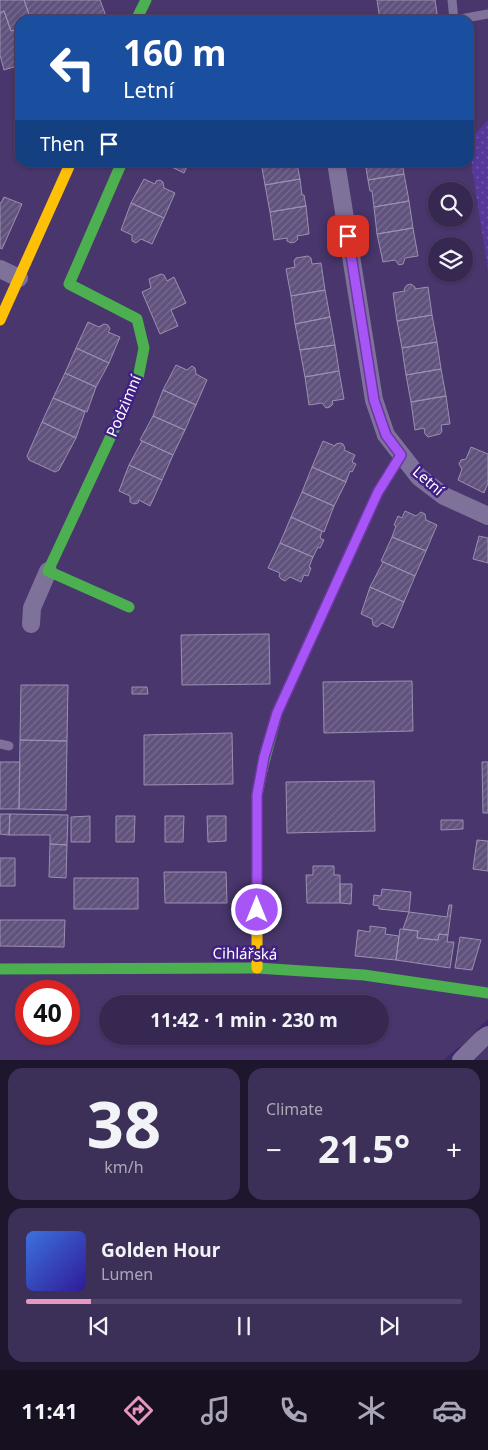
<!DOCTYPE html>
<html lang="en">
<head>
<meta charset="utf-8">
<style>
	body { margin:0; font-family:"Noto Sans",sans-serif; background:#3d3058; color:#f1f3f6; height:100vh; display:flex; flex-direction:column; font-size:19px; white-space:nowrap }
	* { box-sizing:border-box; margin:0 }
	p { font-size:16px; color:#aaa6b7 }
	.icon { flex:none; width:28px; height:28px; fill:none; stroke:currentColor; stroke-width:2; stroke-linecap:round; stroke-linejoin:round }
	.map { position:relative; height:1060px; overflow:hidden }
	.drawer { display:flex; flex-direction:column; gap:8px; padding:8px; background:#1e162d; flex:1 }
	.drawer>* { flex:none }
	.hud { position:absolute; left:15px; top:15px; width:459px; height:152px; border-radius:15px; box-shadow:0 1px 4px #0004,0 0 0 1px #504468; background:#1a4fa0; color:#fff; overflow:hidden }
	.tools { position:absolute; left:428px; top:182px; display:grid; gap:10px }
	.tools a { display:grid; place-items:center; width:45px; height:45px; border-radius:50%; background:#362851; box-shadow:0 1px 4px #0004,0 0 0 1px #504468; font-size:25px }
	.speed { position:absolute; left:15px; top:980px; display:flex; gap:10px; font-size:25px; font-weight:700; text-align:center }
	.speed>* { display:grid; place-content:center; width:65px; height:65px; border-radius:50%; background:#362851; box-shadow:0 1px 4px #0004,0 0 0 1px #504468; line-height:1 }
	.speed .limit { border:8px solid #d22; background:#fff; color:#111 }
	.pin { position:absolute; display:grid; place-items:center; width:42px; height:42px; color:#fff; margin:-21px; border-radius:10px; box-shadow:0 2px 8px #0006 }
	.me { position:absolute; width:55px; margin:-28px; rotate:0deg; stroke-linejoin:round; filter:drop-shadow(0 0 4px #0008) }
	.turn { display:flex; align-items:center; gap:18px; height:105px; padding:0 25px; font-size:22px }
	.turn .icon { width:65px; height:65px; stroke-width:2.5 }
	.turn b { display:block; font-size:35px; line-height:42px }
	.then { display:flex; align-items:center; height:48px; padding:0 25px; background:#0003; gap:10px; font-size:19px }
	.big { font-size:38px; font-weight:700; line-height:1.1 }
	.drawer .tile { flex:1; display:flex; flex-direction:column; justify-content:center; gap:8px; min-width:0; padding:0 18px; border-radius:15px; background:#3d3058 }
	.drawer .dial { align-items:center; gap:0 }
	.dial b { font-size:65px; line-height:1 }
	.song { display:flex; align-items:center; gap:15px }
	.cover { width:60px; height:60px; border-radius:8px; background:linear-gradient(135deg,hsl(220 70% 55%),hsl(250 70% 35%)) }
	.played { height:5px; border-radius:2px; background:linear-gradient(90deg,#e797bd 15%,#504468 15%) }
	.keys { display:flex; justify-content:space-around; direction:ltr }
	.heat { display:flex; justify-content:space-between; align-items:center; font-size:28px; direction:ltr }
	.drawer .tiles { flex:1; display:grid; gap:8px; grid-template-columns:1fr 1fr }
	.tile:last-child { grid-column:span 2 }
	.trip { position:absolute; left:99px; top:995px; width:290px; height:50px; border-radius:25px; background:#362851; box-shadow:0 1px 4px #0004,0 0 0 1px #504468; font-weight:700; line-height:50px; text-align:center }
	.tab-bar { display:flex; height:80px; justify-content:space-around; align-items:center; background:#161020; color:#aaa6b7 }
	.tab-bar .icon { width:35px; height:35px }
	.tab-bar .current { color:#e797bd }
	.tab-bar b { font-size:22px; color:#f1f3f6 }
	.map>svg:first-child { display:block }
	.grass { fill:url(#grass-dots) }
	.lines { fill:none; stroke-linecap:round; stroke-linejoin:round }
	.stream { stroke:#3f2770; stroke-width:6 }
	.building { fill:url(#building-hatch); stroke:#9a90b0 }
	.lane { stroke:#7f729a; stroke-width:9 }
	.street { stroke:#7f729a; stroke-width:18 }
	.fast { stroke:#4caf50; stroke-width:11 }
	.slow { stroke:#ffc107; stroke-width:11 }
	.route-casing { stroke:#6d37a1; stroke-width:12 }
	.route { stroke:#a855f7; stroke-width:9 }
	.labels { text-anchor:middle; stroke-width:5; stroke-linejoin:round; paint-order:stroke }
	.street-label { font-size:15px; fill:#fff; stroke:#402082 }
</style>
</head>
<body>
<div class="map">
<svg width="488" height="1060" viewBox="0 0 488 1060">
	<defs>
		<pattern id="grass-dots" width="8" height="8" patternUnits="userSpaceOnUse" patternTransform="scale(1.25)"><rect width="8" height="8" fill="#56379a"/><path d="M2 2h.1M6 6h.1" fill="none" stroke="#6f55a9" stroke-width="1.8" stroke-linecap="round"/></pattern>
		<pattern id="building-hatch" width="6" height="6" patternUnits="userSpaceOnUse" patternTransform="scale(1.25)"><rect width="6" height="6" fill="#60527d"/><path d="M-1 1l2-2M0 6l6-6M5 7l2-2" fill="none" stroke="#786c90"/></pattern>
	</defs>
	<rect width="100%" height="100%" fill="#48366c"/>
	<path class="grass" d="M488,120V270L473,175L469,140Z"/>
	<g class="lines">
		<path class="stream" d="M478,1033L488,1023
			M448,1060L460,1050"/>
	</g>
	<path class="building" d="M0,0H24L31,20H20V28L11,31L4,11L0,13Z
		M24,0H100L106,16L96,20H31Z
		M377,0H435L438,20H380Z
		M4,11L11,31L20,28V65L4,70L0,55V13Z
		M161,162H189L184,173Z
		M261,162H299L297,164L300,179L265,185Z
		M367,162H402L404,174L368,180L366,168H368Z
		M404,174L409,201L374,207L372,191H370L368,180Z
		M144,179L155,184L156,181L160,180L163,182L164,188L175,193L164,218L131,203Z
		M300,179L302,195H304L306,206L270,212L265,185Z
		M4,197L22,204L2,249L0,248V203H1Z
		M409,201L413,228L377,234L374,207Z
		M131,203L164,218L152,244L141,239L136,243L132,241V235L121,230Z
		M306,206L309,234L297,236L298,239L295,242L291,243L287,241V238L274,240L270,212Z
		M413,228L418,256L405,258L403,264L399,265L395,260L383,262L377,234Z
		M308,256L311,258L312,264L321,263L325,290L291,296L286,269L295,267L294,261L296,258Z
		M161,274L164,275L167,281L174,277L186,303L171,310L178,326L160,334L142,292L151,288L149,279Z
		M411,284L415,287V289L428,287L432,315L397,321L393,293L405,291L404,289L407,285Z
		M325,290L330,317L295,324L291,296Z
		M432,315L437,342L402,348L397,321Z
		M330,317L335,345L300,350L295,324Z
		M88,322L99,327L104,324L108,325L110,329L108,332L120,337L109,363L76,348Z
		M437,342L441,369L406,375L402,348Z
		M335,345L339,371L305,377L300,350Z
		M76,348L109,363L96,387L65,373Z
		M176,365L187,370L192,366L195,368L196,374L207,380L196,405L163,390Z
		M441,369L446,396L411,402L406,375Z
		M339,371L344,399L332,401L333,404L330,407L326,408L322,403L309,405L305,377Z
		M65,373L96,387L87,412L53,398Z
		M163,390L196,405L185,430L153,416Z
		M446,396L450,424L441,425L442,431L440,434L428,437L425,434L424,428L415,430L411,402Z
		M53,398L85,412L76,438L42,422Z
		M153,416L185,430L173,455L140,440Z
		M42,422L76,438L59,470L55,472L29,460L27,456Z
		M142,441L173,455L162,480L129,465Z
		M323,441L335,446L336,444L340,443L343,444L345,448L344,450L355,455L352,462L356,464L352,472L350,471L346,482L312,467Z
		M471,447L488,454V483L484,493L458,480L462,469L459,464L461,460L466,459Z
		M129,465L162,480L150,506L139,500L138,503L134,504L130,502V496L119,491Z
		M312,467L346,482L334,506L302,492Z
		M302,492L334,506L324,532L291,517Z
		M405,511L416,516L421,512L425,514L426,520L437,525L426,551L392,537L396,526L394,525L398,516L402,518Z
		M291,517L322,531L320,538L324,540L320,548L318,547L313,557L280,543Z
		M479,536L488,538V563L473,559Z
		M392,537L426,551L415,576L381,561Z
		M280,543L313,557L309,567L311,568L308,576L304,575L301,582L290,577L285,581L281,579L279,576L280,573L268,568Z
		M383,562L415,576L404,602L370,587Z
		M370,587L404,602L393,628L382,623L377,627L373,625L372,619L361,614Z
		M269,634L270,684L182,685L181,635Z
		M412,681L413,731L324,733L323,682Z
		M21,685H68L67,741L20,740Z
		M132,687H147L148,694H132Z
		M232,733L233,784L144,785V735Z
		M20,740L67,741L66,810L19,809Z
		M0,762H20L19,809H0Z
		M482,762H488V813H483Z
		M374,781L375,831L287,833L286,782Z
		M0,814H10L9,835L0,834Z
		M10,814L68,815L67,845L50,844V835H9Z
		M90,816V842H71V817Z
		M116,816H135L134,842H116Z
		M165,816H184L183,842H165Z
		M207,816H226V841L208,842Z
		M441,820H463V829L441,830Z
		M477,840L488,841V871L473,869Z
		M50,844L67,845L66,878L49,877Z
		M0,858H15V886H0Z
		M313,866H334V875H340V903H307L306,875H313Z
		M164,872H226L227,903H165Z
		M74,878H138V909H74Z
		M340,884H352L351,904L340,903Z
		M382,889L411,892L409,912L379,909V906L373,905L374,895L381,896Z
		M449,905H452L448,935L439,934L438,940L417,938L418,931L403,929L409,912L447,917Z
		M0,920H65L64,947L0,946Z
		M370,926L386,928L385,934L399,936L396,960L355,956L358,930L370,932Z
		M400,929L418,931L417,938L438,940L439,934L448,935L447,942H454L450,968L396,960Z
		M460,937L481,940L472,970L455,968Z"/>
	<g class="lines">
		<path class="lane" d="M452,0L454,20
			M455,20L488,14
			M0,744L9,746"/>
		<path class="street" d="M336,162L374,400L386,435L419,477L444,496L488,516
			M0,269L19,278
			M31,624L32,608L48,571
			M461,1060L482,1039L488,1035"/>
		<path class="fast" d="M136,20L146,0
			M122,162L69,284L137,319L144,348L138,378L48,571L129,607
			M262,770L277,713L378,492L401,455
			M0,969L257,968L364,975L488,993"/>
		<path class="slow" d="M0,320L71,162
			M257,968V795L262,770"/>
	</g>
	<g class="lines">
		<g class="route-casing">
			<path id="route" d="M257,910V795L264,757L277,713L378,492L401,455L386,435L374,400L348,236"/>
		</g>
		<use href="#route" class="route"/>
	</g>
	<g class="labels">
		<g class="street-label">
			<text transform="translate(124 406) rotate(-67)" y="5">Podzimní</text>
			<text transform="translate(428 481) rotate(41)" y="5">Letní</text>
			<text transform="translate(245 954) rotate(1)" y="5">Cihlářská</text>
		</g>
	</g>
</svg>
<div class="tools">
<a><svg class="icon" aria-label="search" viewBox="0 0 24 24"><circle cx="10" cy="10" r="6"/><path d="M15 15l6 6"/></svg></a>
<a><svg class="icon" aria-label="layers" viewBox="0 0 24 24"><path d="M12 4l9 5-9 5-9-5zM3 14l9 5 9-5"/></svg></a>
</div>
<div class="speed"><div class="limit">40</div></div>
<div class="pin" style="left:348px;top:236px;background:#d93025"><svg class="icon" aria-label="arrive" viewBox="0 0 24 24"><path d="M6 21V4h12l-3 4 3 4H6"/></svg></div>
<svg class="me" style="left:257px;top:910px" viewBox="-20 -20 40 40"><circle r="17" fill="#a855f7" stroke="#fff" stroke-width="3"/><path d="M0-11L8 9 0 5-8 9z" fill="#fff"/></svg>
<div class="trip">11:42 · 1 min · 230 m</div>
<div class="hud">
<div class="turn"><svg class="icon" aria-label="left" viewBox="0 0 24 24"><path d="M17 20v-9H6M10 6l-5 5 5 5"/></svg><div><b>160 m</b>Letní</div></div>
<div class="then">Then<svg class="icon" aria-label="arrive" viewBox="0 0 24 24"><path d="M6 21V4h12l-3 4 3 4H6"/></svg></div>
</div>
</div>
<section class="drawer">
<div class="tiles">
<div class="tile dial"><b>38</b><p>km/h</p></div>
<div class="tile"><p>Climate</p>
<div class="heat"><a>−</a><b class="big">21.5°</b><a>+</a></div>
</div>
<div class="tile">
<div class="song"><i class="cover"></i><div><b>Golden Hour</b><p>Lumen</p></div></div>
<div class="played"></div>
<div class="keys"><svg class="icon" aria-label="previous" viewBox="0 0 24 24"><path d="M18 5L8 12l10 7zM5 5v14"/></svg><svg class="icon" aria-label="pause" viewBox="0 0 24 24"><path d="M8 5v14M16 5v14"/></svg><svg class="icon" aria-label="next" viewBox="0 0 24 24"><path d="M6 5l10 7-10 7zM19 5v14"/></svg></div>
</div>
</div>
</section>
<nav class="tab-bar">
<b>11:41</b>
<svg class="icon current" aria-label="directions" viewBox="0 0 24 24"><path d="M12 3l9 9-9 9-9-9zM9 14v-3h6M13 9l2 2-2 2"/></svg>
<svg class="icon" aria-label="music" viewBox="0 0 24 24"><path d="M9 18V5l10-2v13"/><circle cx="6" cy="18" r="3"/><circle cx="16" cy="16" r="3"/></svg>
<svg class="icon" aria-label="phone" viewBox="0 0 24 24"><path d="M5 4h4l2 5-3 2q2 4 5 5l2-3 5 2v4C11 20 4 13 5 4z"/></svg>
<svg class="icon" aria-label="climate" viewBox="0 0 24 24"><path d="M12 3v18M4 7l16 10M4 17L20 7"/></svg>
<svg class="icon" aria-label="car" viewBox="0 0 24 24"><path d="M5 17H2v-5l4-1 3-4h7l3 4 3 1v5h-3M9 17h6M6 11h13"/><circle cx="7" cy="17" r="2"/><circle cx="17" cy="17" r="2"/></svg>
</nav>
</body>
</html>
